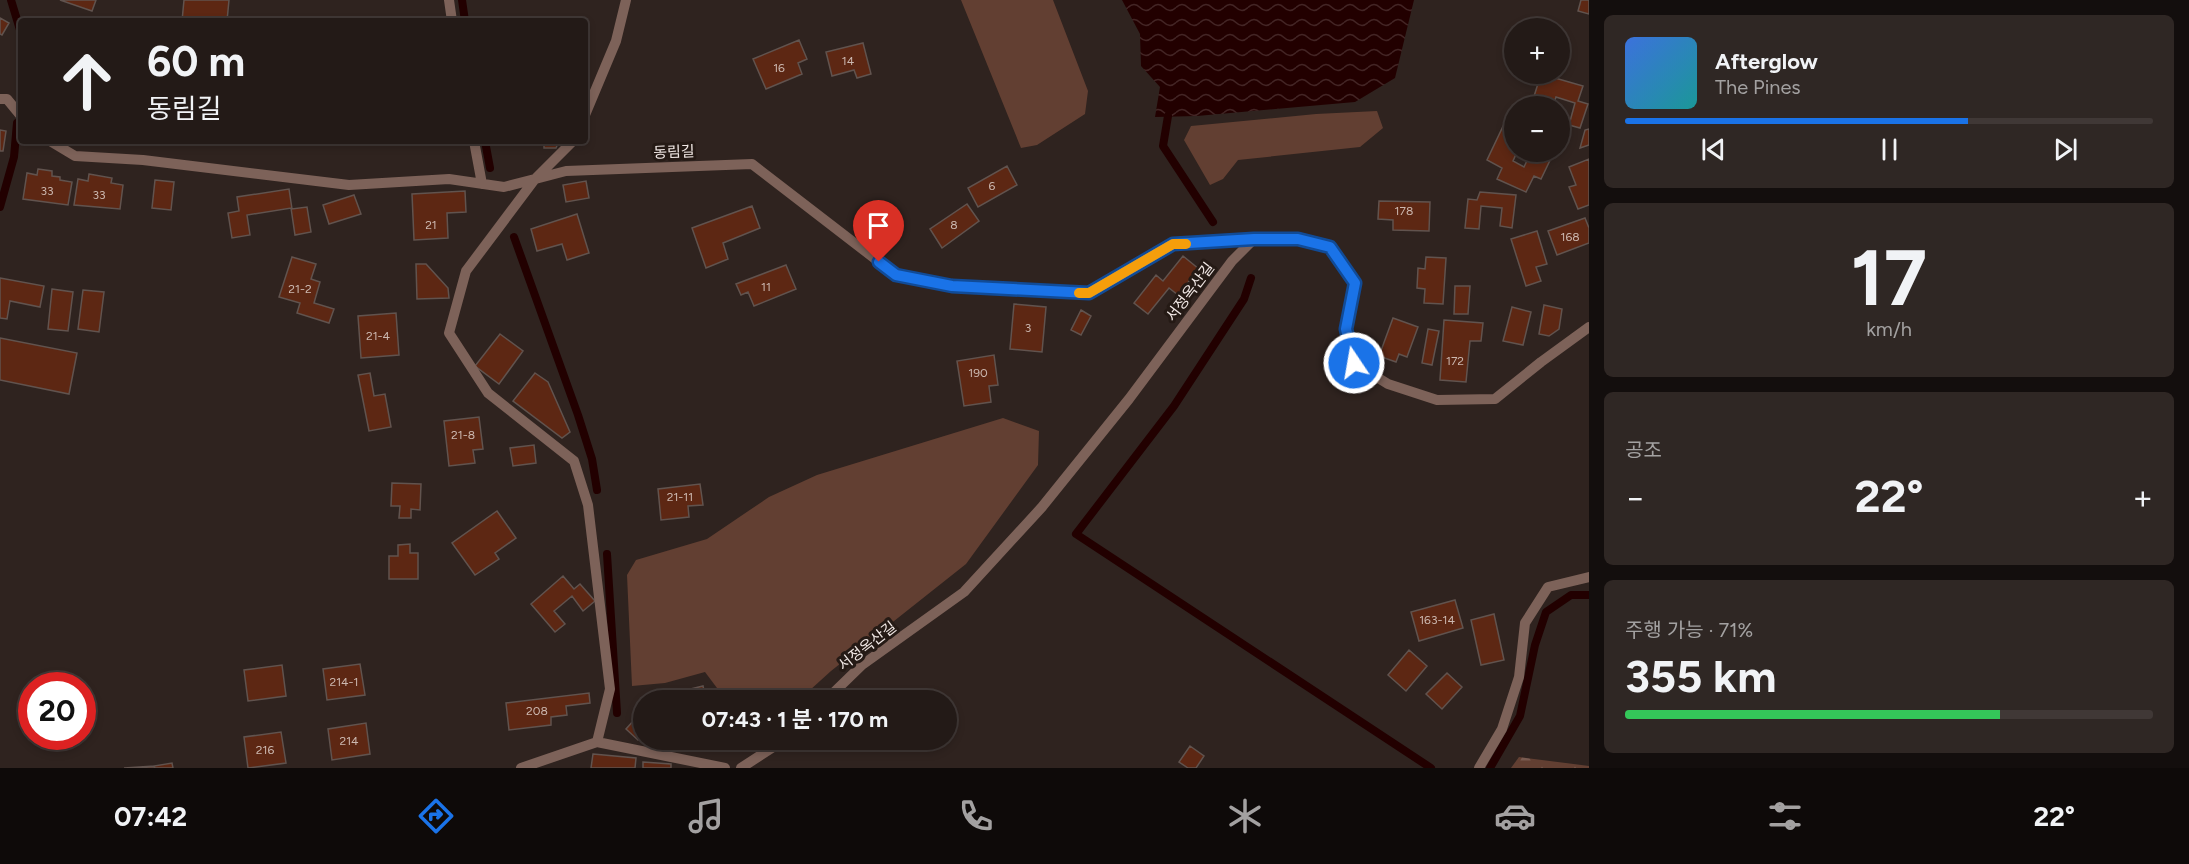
<!DOCTYPE html>
<html lang="ko">
<head>
<meta charset="utf-8">
<style>
	body { margin:0; font-family:Figtree,"Noto Sans KR",sans-serif; background:#2f2724; color:#f1f3f6; height:100vh; display:flex; flex-direction:column; font-size:22px; white-space:nowrap }
	* { box-sizing:border-box; margin:0 }
	p { font-size:20px; color:#a3a1a1 }
	.icon { flex:none; width:33px; height:33px; fill:none; stroke:currentColor; stroke-width:2; stroke-linecap:round; stroke-linejoin:round }
	.map { position:relative; flex:1; overflow:hidden }
	.sheet { display:flex; flex-direction:column; gap:15px; padding:15px; background:#130e0d; width:600px }
	.sheet>* { flex:none }
	.banner { position:absolute; left:18px; top:18px; width:570px; height:126px; border-radius:6px; box-shadow:0 3px 9px #0003,0 0 0 2px #403836; background:#231a17; color:#f1f3f6; overflow:hidden }
	.fabs { position:absolute; left:1504px; top:18px; display:grid; gap:12px }
	.fabs a { display:grid; place-items:center; width:66px; height:66px; border-radius:50%; background:#231a17; box-shadow:0 3px 9px #0003,0 0 0 2px #403836; font-size:30px }
	.speed { position:absolute; left:18px; top:672px; display:flex; gap:12px; font-size:30px; font-weight:700; text-align:center }
	.speed>* { display:grid; place-content:center; width:78px; height:78px; border-radius:50%; background:#231a17; box-shadow:0 3px 9px #0003,0 0 0 2px #403836; line-height:1 }
	.speed .limit { border:9px solid #d22; background:#fff; color:#111 }
	.pin { position:absolute; display:grid; place-items:center; width:51px; height:51px; color:#fff; margin:-62px -26px; border-radius:50% 50% 50% 0; rotate:-45deg; box-shadow:0 0 6px #0007 }
	.pin .icon { rotate:45deg }
	.me { position:absolute; width:66px; margin:-33px; rotate:348deg; stroke-linejoin:round; filter:drop-shadow(0 0 4px #0008) }
	.turn { display:flex; align-items:center; gap:21px; height:126px; padding:0 30px; font-size:27px }
	.turn .icon { width:78px; height:78px; stroke-width:2.5 }
	.turn b { display:block; font-size:42px; line-height:51px }
	.big { font-size:45px; font-weight:700; line-height:1.1 }
	.sheet .widget { flex:1; display:flex; flex-direction:column; justify-content:center; gap:9px; min-width:0; padding:0 21px; border-radius:9px; background:#2f2724 }
	.sheet .dial { align-items:center; gap:0 }
	.dial b { font-size:78px; line-height:1 }
	.song { display:flex; align-items:center; gap:18px }
	.cover { width:72px; height:72px; border-radius:9px; background:linear-gradient(135deg,hsl(220 70% 55%),hsl(180 70% 35%)) }
	.played { height:6px; border-radius:3px; background:linear-gradient(90deg,#1a73e8 65%,#403836 65%) }
	.keys { display:flex; justify-content:space-around; direction:ltr }
	.heat { display:flex; justify-content:space-between; align-items:center; font-size:33px; direction:ltr }
	.charge { height:9px; border-radius:4px; background:linear-gradient(90deg,#34c759 71%,#403836 0) }
	.trip { position:absolute; left:633px; top:690px; width:324px; height:60px; border-radius:30px; background:#231a17; box-shadow:0 3px 9px #0003,0 0 0 2px #403836; font-weight:700; line-height:60px; text-align:center }
	.tabs { display:flex; height:96px; justify-content:space-around; align-items:center; background:#0e0a09; color:#a3a1a1 }
	.tabs .icon { width:42px; height:42px }
	.tabs .active { color:#1a73e8 }
	.tabs b { font-size:27px; color:#f1f3f6 }
	main { display:flex; flex:1; min-height:0 }
	.map>svg:first-child { display:block }
	.green { fill:#623f32 }
	.forest { fill:url(#forest-firs) }
	.water { fill:url(#water-waves) }
	.lines { fill:none; stroke-linecap:round; stroke-linejoin:round }
	.stream { stroke:#200; stroke-width:8 }
	.building { fill:#5d2713; stroke:#61534e; stroke-width:1.5 }
	.lane { stroke:#7d6259; stroke-width:10 }
	.route-casing { stroke:#114b97; stroke-width:15 }
	.route { stroke:#1a73e8; stroke-width:10 }
	.slow { stroke:#f59e0b; stroke-width:10 }
	.labels { text-anchor:middle; stroke-width:6; stroke-linejoin:round; paint-order:stroke }
	.number-label { font-size:12px; fill:#ccb8b0 }
	.street-label { font-size:15px; fill:#f1e8e5; stroke:#251a15 }
</style>
</head>
<body>
<main>
<div class="map">
<svg width="1589" height="768" viewBox="0 0 1589 768">
	<defs>
		<pattern id="forest-firs" width="22" height="20" patternUnits="userSpaceOnUse" patternTransform="scale(1.5)"><rect width="22" height="20" fill="#623f32"/><path d="M5 1l3.5 6h-7zM16 11l3.5 6h-7z" fill="#795b50"/></pattern>
		<pattern id="water-waves" width="16" height="10" patternUnits="userSpaceOnUse" patternTransform="scale(1.5)"><rect width="16" height="10" fill="#200"/><path d="M0 5q4-4 8 0t8 0" fill="none" stroke="#432525"/></pattern>
	</defs>
	<rect width="100%" height="100%" fill="#2f231f"/>
	<path class="green" d="M961,0H1053L1088,91L1085,114L1037,145L1021,148Z
		M1377,111L1383,128L1360,147L1238,160L1223,179L1210,185L1184,140L1191,126L1316,114Z
		M1003,418L1039,431L1038,465L966,564L831,671L799,700H722L720,692L705,672L665,683L632,686L627,575L636,560L707,539L769,497L817,475Z"/>
	<path class="forest" d="M1519,757L1589,766V768H1511Z"/>
	<path class="water" d="M1122,0H1414L1395,78L1355,102L1197,116L1155,117L1160,87L1141,66L1140,34Z"/>
	<g class="lines">
		<path class="stream" d="M11,0L21,33
			M462,0L465,21
			M1168,116L1163,146L1213,222
			M485,141L490,168
			M0,207L14,157L17,123
			M514,237L578,415L592,459L597,490
			M1251,278L1244,299L1174,406L1076,534L1431,768
			M607,554L617,713
			M1490,768L1520,716L1535,645L1546,612L1571,595H1589"/>
	</g>
	<path class="building" d="M60,0H96L92,11Z
		M184,0H229L227,21H182Z
		M1581,0H1589V14L1578,11Z
		M0,18L9,23L2,35L0,34Z
		M799,40L807,59L798,63L802,74L766,89L753,59Z
		M863,43L871,74L857,78L854,70L832,76L826,52Z
		M1541,74L1583,86L1578,101L1588,104L1580,128L1569,125L1575,103L1556,97L1553,106H1531Z
		M1506,120L1515,124V152H1517L1513,161L1524,167L1531,152H1554L1541,179L1534,176L1526,192L1497,179L1502,168L1487,160Z
		M1589,129V145L1580,148L1585,130Z
		M0,130L6,131L3,151H0Z
		M544,141H559L556,148H544Z
		M1589,159V205L1578,209L1569,187L1576,185L1569,167Z
		M1007,166L1017,185L978,207L968,188Z
		M38,169L52,171V176L60,177V180L72,182L68,205L23,199L27,173L37,175Z
		M89,174L112,178L111,183L123,185L120,209L74,205L78,179L88,181Z
		M155,180L174,182L171,210L152,208Z
		M586,181L589,198L566,202L563,185Z
		M289,189L292,209L307,207L311,232L295,235L291,208L247,215L250,235L232,238L228,213L239,211L237,197Z
		M465,191L466,212L447,213L448,238L414,240L412,194Z
		M1480,192L1516,195L1512,228L1500,226L1502,208L1481,206L1479,229L1465,228L1468,199L1477,200Z
		M354,195L361,214L329,224L323,205Z
		M1379,201L1430,202L1429,231L1393,230V220L1378,219Z
		M967,204L979,221L942,248L930,229Z
		M752,206L760,228L723,243L728,259L706,268L692,228Z
		M577,214L589,253L567,260L562,244L537,251L531,229Z
		M1585,218L1589,228V243L1557,255L1548,231Z
		M1537,231L1547,264L1536,267L1541,281L1526,286L1511,239Z
		M1183,256L1199,269L1178,295L1169,288L1148,314L1134,303L1156,275L1163,281Z
		M292,257L316,264L311,279L320,282L314,303L334,309L329,323L297,313L300,303L279,297Z
		M1426,257L1446,258L1443,304L1424,303L1425,289L1417,288L1418,268L1425,269Z
		M416,264H426L448,288L449,298L417,299Z
		M786,265L796,289L754,306L748,292L741,295L736,284Z
		M0,278L44,286L40,307L10,301L7,319L0,318Z
		M1455,286H1470L1468,314H1454Z
		M52,289L73,292L68,331L48,329Z
		M83,290L104,292L99,332L78,329Z
		M1014,304L1046,307L1042,352L1010,349Z
		M1544,305L1562,309L1559,329L1549,336L1539,334Z
		M1512,307L1531,312L1523,345L1503,341Z
		M1081,310L1091,316L1081,335L1071,330Z
		M396,313L399,355L361,358L358,316Z
		M1393,318L1418,327L1407,357L1399,354L1396,362L1379,356Z
		M1444,320L1483,323L1481,341H1470L1466,382L1440,380Z
		M1428,329L1439,331L1432,365L1422,363Z
		M500,334L523,351L499,384L475,366Z
		M0,338L77,353L69,394L0,380Z
		M994,355L998,385L989,386L991,402L964,406L957,361Z
		M370,373L374,396L385,394L391,427L369,431L358,375Z
		M535,373L548,382L570,432L562,438L513,401Z
		M479,417L483,449L473,450L475,463L449,466L444,421Z
		M534,445L536,463L513,466L510,448Z
		M392,483L421,484L420,510L411,509V518H399L400,506H391Z
		M700,484L703,505L688,506L689,517L661,520L658,489Z
		M497,511L516,538L495,553L499,559L475,575L452,543Z
		M410,544V553H418V579H389V556H398V545Z
		M563,576L574,589L580,584L595,601L583,611L572,596L554,611L565,624L555,632L531,604Z
		M1455,600L1463,628L1419,641L1411,612Z
		M1494,614L1504,660L1481,665L1471,620Z
		M1409,650L1427,666L1406,691L1388,675Z
		M360,664L365,695L327,700L323,669Z
		M282,665L286,696L248,701L244,670Z
		M1447,673L1462,687L1442,709L1426,694Z
		M703,686L706,700H651L654,698Z
		M589,693L590,703L566,706L567,715L551,717V725L509,730L506,703Z
		M644,709V734L638,740L626,729Z
		M366,723L370,754L332,760L328,729Z
		M281,732L286,763L248,768L244,737Z
		M685,740H715L716,744L688,750Z
		M1190,746L1204,756L1196,768H1188L1179,762Z
		M593,754L636,758L635,768H591Z
		M643,762L671,764V768H643Z
		M172,763L173,768H155L154,766Z
		M154,766L155,768H124Z"/>
	<g class="lines">
		<path class="lane" d="M449,0L452,21
			M0,99H7L21,116
			M585,115L616,41L626,0
			M50,141L75,156L143,160L349,185L449,179L504,187L566,171L752,164L896,275L952,286L1089,293L1173,244L1254,239
			M474,141L482,184
			M573,141L535,179L466,271L449,333L488,393L574,461L588,505L610,689L597,742
			M826,700L862,665L964,592L1042,507L1129,399L1232,261L1254,239H1298L1330,247L1355,283L1346,329L1354,363L1388,384L1437,400L1495,399L1541,362L1589,327
			M521,768L597,742L725,768
			M741,768L784,740
			M1479,768L1502,729L1519,677L1525,623L1548,587L1589,577"/>
	</g>
	<g class="lines">
		<g class="route-casing">
			<path id="route" d="M879,262L896,275L952,286L1089,293L1173,244L1254,239H1298L1330,247L1355,283L1346,329L1354,363"/>
		</g>
		<use href="#route" class="route"/>
		<path class="slow" d="M1079,293H1089L1173,244H1186"/>
	</g>
	<g class="labels">
		<g class="number-label">
			<text x="848" y="65">14</text>
			<text x="779" y="72">16</text>
			<text x="992" y="190">6</text>
			<text x="47" y="195">33</text>
			<text x="99" y="199">33</text>
			<text x="1404" y="215">178</text>
			<text x="431" y="229">21</text>
			<text x="954" y="229">8</text>
			<text x="1570" y="241">168</text>
			<text x="766" y="291">11</text>
			<text x="300" y="293">21-2</text>
			<text x="1028" y="332">3</text>
			<text x="378" y="340">21-4</text>
			<text x="1455" y="365">172</text>
			<text x="978" y="377">190</text>
			<text x="463" y="439">21-8</text>
			<text x="680" y="501">21-11</text>
			<text x="1437" y="624">163-14</text>
			<text x="344" y="686">214-1</text>
			<text x="537" y="715">208</text>
			<text x="349" y="745">214</text>
			<text x="265" y="754">216</text>
		</g>
		<g class="street-label">
			<text transform="translate(674 152) rotate(-2)" y="5">동림길</text>
			<text transform="translate(1190 292) rotate(-53)" y="5">서정옥산길</text>
			<text transform="translate(867 646) rotate(-38)" y="5">서정옥산길</text>
		</g>
	</g>
</svg>
<div class="fabs">
<a>+</a>
<a>−</a>
</div>
<div class="speed"><div class="limit">20</div></div>
<div class="pin" style="left:879px;top:262px;background:#d93025"><svg class="icon" aria-label="arrive" viewBox="0 0 24 24"><path d="M6 21V4h12l-3 4 3 4H6"/></svg></div>
<svg class="me" style="left:1354px;top:363px" viewBox="-20 -20 40 40"><circle r="17" fill="#1a73e8" stroke="#fff" stroke-width="3"/><path d="M0-11L8 9 0 5-8 9z" fill="#fff"/></svg>
<div class="trip">07:43 · 1 분 · 170 m</div>
<div class="banner">
<div class="turn"><svg class="icon" aria-label="ahead" viewBox="0 0 24 24"><path d="M12 20V5M6 11l6-6 6 6"/></svg><div><b>60 m</b>동림길</div></div>
</div>
</div>
<section class="sheet">
<div class="widget">
<div class="song"><i class="cover"></i><div><b>Afterglow</b><p>The Pines</p></div></div>
<div class="played"></div>
<div class="keys"><svg class="icon" aria-label="previous" viewBox="0 0 24 24"><path d="M18 5L8 12l10 7zM5 5v14"/></svg><svg class="icon" aria-label="pause" viewBox="0 0 24 24"><path d="M8 5v14M16 5v14"/></svg><svg class="icon" aria-label="next" viewBox="0 0 24 24"><path d="M6 5l10 7-10 7zM19 5v14"/></svg></div>
</div>
<div class="widget dial"><b>17</b><p>km/h</p></div>
<div class="widget"><p>공조</p>
<div class="heat"><a>−</a><b class="big">22°</b><a>+</a></div>
</div>
<div class="widget"><p>주행 가능 · 71%</p><b class="big">355 km</b><div class="charge"></div></div>
</section>
</main>
<nav class="tabs">
<b>07:42</b>
<svg class="icon active" aria-label="directions" viewBox="0 0 24 24"><path d="M12 3l9 9-9 9-9-9zM9 14v-3h6M13 9l2 2-2 2"/></svg>
<svg class="icon" aria-label="music" viewBox="0 0 24 24"><path d="M9 18V5l10-2v13"/><circle cx="6" cy="18" r="3"/><circle cx="16" cy="16" r="3"/></svg>
<svg class="icon" aria-label="phone" viewBox="0 0 24 24"><path d="M5 4h4l2 5-3 2q2 4 5 5l2-3 5 2v4C11 20 4 13 5 4z"/></svg>
<svg class="icon" aria-label="climate" viewBox="0 0 24 24"><path d="M12 3v18M4 7l16 10M4 17L20 7"/></svg>
<svg class="icon" aria-label="car" viewBox="0 0 24 24"><path d="M5 17H2v-5l4-1 3-4h7l3 4 3 1v5h-3M9 17h6M6 11h13"/><circle cx="7" cy="17" r="2"/><circle cx="17" cy="17" r="2"/></svg>
<svg class="icon" aria-label="filters" viewBox="0 0 24 24"><path d="M4 7h16M4 17h16"/><circle cx="9" cy="7" r="2"/><circle cx="15" cy="17" r="2"/></svg>
<b>22°</b>
</nav>
</body>
</html>
